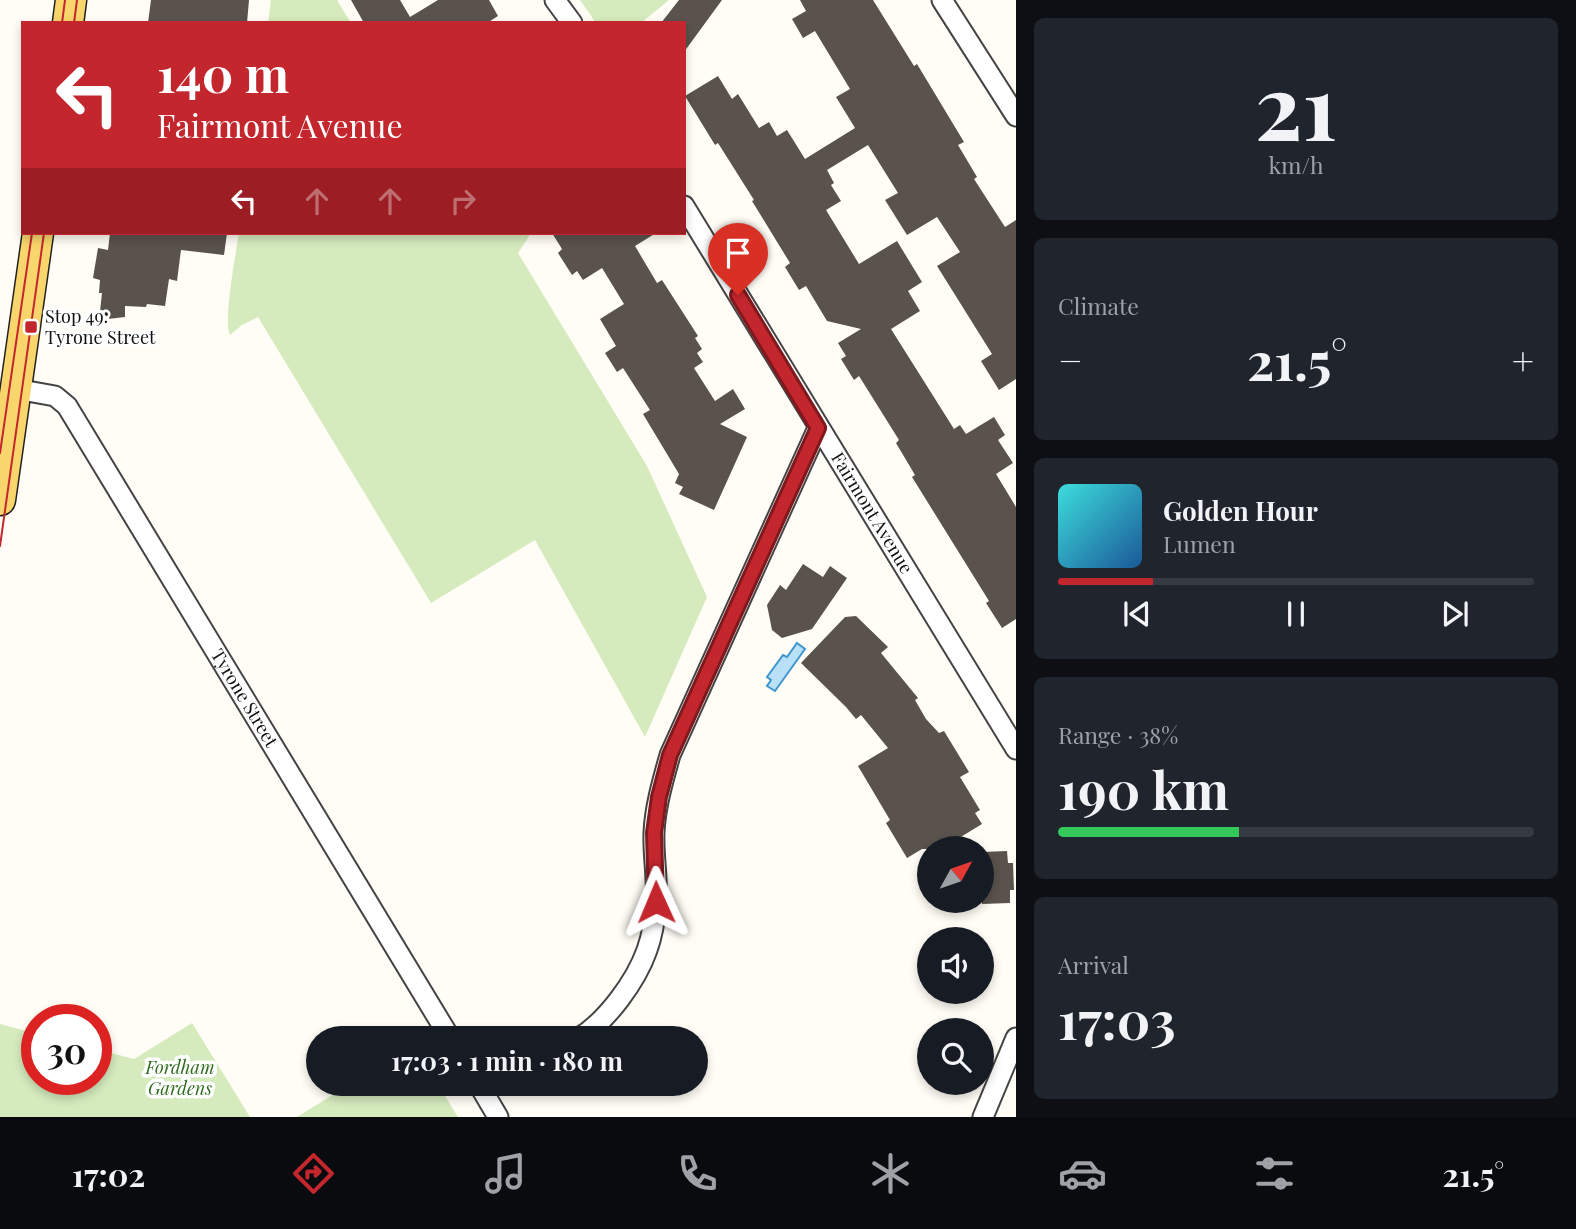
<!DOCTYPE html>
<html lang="en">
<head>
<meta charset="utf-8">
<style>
	body { margin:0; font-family:"Playfair Display",serif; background:#20242c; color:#f1f3f6; height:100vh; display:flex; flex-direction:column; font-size:26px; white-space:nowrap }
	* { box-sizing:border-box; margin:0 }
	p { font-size:23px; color:#9ea1a6 }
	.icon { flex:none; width:38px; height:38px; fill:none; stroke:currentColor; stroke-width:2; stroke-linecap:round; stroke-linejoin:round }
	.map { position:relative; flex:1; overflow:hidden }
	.details { display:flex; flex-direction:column; gap:18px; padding:18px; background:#0d0f14; width:560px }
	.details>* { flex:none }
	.guide { position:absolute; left:21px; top:21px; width:665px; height:214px; border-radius:0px; box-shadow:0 4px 10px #0003; background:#c4262e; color:#fff; overflow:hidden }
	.needle { width:46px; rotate:50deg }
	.controls { position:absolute; left:917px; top:836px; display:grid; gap:14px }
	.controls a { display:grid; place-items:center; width:77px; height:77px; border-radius:50%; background:#171b24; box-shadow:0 4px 10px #0003; font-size:35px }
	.speed { position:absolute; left:21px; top:1004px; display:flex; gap:14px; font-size:35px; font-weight:700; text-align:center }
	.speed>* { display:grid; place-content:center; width:91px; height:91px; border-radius:50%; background:#171b24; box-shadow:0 4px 10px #0003; line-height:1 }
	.speed .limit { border:10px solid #d22; background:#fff; color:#111 }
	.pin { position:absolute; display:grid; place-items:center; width:60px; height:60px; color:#fff; margin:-72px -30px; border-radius:50% 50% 50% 0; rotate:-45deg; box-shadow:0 0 7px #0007 }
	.pin .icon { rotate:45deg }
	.me { position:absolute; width:77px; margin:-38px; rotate:359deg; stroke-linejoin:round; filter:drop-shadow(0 0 5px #0008) }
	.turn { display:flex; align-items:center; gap:24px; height:147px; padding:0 21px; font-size:32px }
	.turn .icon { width:91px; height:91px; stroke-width:2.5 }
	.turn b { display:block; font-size:49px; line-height:60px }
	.lanes { display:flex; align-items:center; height:66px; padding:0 21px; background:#0003; justify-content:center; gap:35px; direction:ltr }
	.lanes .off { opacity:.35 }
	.big { font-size:52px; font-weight:700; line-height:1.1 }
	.details .card { flex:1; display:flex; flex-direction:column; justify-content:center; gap:10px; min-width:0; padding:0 24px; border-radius:10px; background:#20242c }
	.details .dial { align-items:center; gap:0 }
	.dial b { font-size:91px; line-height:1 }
	.song { display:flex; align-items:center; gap:21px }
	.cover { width:84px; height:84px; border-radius:10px; background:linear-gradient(135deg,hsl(180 70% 55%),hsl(210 70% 35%)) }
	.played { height:7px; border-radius:4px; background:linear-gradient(90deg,#c4262e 20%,#363941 20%) }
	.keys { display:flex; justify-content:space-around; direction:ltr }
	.heat { display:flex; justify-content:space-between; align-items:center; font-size:38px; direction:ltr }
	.charge { height:10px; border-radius:5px; background:linear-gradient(90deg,#34c759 38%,#363941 0) }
	.trip { position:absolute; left:306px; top:1026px; width:402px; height:70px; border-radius:35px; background:#171b24; box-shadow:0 4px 10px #0003; font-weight:700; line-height:70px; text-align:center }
	.dock { display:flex; height:112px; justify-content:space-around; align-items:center; background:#090b0e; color:#9ea1a6 }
	.dock .icon { width:49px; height:49px }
	.dock .active { color:#c4262e }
	.dock b { font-size:32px; color:#f1f3f6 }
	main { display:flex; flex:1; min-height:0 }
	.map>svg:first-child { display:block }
	.green { fill:#d5ebbd }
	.water { fill:#b9e0f7; stroke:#3f96cf; stroke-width:2 }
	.building { fill:#5a524d }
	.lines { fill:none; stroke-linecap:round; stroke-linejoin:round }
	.minor-casing { stroke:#444; stroke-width:23 }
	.primary-casing { stroke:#222; stroke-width:33 }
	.minor { stroke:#fff; stroke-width:19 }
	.primary { stroke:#f9d66b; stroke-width:30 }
	.tram { stroke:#c4262e; stroke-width:2 }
	.route-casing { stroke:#7f191e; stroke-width:18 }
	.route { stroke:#c4262e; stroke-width:12 }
	.poi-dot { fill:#c4262e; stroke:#fff; stroke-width:2.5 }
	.labels { text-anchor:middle; stroke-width:7; stroke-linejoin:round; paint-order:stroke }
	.poi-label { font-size:18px; fill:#111; stroke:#fff; text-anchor:start }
	.street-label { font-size:18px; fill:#111; stroke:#fff }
	.park-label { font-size:18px; font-style:italic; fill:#2f6b1f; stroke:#fff }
</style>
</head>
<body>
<main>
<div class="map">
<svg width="1016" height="1117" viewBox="0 0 1016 1117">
	<rect width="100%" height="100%" fill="#fffdf5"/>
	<path class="green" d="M271,0H337L351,23H268Z
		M580,0H669L641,23H596Z
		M239,233H531L518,253L647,466L707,597L645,737L535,540L431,603L258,317L242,325L230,335C223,321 236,252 239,233Z
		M192,1023L250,1117H0V1024L37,1034V1080H96V1049L134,1059Z
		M352,1083H437L458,1117H297Z"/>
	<path class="water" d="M797,643L805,649L775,691L767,686L771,680L767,677L783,655L787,657Z"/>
	<path class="building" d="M151,0H249L247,23H148Z
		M351,0H400L410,17L438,0H489L498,16L487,23H364Z
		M679,0H722L684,52V23H661Z
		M800,0H873L914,66L917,64L964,142L958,145L977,177L974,179L1005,227L1016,220V379L999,390L981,361L992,354L937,266L960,252L937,217L907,235L885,200L898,193L868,145L827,170L834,183L831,185L841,201L826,210L859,264L897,241L922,282L908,291L920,311L891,329L954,429L960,425L966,434L994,417L1005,435L998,440L1013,463L996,474L1016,507V619L1002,628L986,603L989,601L912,477L915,475L896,443L899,440L859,376L854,380L841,359L846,356L838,343L861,329L827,321L806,286L799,290L785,267L790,263L752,201L754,200L718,143L715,145L685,96L718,76L732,99L738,94L759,128L769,122L777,136L787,130L805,159L855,128L836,97L850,89L815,31L803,38L792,19L806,11Z
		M110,233H227L224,255L181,250L177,281L169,279L165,306L147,304L146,307L125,306V317L99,320L102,293H99L100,280L93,278L98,248L108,250Z
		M552,233H656L635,246L657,283L662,280L698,336L695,338L702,349L697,353L703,362L694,368L715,401L733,389L745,409L720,424L747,437L714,510L679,494L683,487L675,483L679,474L643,414L650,410L623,368L617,372L605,353L616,346L600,319L624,304L602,268L583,280L577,271L572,275L558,253L562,249Z
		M803,564L823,577L830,566L847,578L812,629L782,638L772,630L767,605L780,585L786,590Z
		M856,616L888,647L881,653L918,698L915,700L926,719L939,733L944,731L969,772L960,777L980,810L975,813L982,824L941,849H922L907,858L886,823L890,820L858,766L888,748L861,715L856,719L846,707L801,663L845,617Z
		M1007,851L1008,863H1013L1014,890H1010V903L982,904V852Z"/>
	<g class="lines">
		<g class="minor-casing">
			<g id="minor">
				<path d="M555,0L572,23"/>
				<path d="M942,0L1016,116"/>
				<path id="s1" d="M684,206L1016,749"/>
				<path id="s2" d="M16,389L55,396L67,406L450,1038"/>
				<path d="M579,1038C607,1021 636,981 647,950C652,936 655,918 656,903C658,880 653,856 654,833C655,807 663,780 670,755L818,428"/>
				<path d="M478,1083L498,1117"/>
				<path d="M983,1117L1016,1038"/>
			</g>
		</g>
		<g class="primary-casing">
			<path id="primary" d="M68,23L71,0
				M0,500L38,233"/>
		</g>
		<use href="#minor" class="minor"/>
		<use href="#primary" class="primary"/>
		<path class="tram" d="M62,23L65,0
			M74,23L77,0
			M0,453L32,233
			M0,546L44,233"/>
	</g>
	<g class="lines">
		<g class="route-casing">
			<path id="route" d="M656,902L654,833L659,797L670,755L818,428L738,295"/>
		</g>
		<use href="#route" class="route"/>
	</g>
	<rect class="poi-dot" x="24" y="320" width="14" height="14" rx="3.5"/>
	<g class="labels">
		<g class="poi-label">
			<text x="45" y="323">Stop 49:<tspan x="45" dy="21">Tyrone Street</tspan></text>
		</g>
		<g class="street-label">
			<text dy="6" stroke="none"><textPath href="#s1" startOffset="360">Fairmont Avenue</textPath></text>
			<text dy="6" stroke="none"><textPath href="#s2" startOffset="397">Tyrone Street</textPath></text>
		</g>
		<g class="park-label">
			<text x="180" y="1074">Fordham<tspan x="180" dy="21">Gardens</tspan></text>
		</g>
	</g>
</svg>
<div class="controls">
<a><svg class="needle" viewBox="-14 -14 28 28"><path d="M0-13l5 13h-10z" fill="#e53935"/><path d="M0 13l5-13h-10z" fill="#9ea1a6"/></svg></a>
<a><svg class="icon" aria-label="sound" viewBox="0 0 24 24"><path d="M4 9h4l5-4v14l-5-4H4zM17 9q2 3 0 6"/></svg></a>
<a><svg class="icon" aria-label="search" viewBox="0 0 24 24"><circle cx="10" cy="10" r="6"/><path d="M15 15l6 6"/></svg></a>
</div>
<div class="speed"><div class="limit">30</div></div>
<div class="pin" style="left:738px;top:295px;background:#d93025"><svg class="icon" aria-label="arrive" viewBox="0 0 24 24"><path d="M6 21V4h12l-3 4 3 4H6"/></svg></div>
<svg class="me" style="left:656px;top:902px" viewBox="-20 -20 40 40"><path d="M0-17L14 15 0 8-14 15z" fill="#c4262e" stroke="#fff" stroke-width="4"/></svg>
<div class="trip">17:03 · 1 min · 180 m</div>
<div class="guide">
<div class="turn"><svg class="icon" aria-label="left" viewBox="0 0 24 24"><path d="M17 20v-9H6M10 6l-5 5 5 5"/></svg><div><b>140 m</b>Fairmont Avenue</div></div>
<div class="lanes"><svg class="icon" aria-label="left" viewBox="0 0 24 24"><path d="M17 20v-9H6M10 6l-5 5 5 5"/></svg><svg class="icon off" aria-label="ahead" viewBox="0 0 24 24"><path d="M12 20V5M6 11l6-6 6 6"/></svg><svg class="icon off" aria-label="ahead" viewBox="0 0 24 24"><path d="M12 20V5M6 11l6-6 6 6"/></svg><svg class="icon off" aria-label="right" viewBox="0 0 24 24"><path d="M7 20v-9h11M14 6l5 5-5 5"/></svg></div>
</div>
</div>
<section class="details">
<div class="card dial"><b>21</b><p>km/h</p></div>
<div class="card"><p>Climate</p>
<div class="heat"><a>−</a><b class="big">21.5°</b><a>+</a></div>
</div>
<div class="card">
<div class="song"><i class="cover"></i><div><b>Golden Hour</b><p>Lumen</p></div></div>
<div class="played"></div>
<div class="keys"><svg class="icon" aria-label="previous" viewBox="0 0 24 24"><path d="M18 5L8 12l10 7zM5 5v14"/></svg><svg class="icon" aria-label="pause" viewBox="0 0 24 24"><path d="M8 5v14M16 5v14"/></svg><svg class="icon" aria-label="next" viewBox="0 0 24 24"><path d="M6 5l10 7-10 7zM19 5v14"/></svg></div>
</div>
<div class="card"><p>Range · 38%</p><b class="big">190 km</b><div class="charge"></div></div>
<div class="card"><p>Arrival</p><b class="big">17:03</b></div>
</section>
</main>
<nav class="dock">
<b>17:02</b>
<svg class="icon active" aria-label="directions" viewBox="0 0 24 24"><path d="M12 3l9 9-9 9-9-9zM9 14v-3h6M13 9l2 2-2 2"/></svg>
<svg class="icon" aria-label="music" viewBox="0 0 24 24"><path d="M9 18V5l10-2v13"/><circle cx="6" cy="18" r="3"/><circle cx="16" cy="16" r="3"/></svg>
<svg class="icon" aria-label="phone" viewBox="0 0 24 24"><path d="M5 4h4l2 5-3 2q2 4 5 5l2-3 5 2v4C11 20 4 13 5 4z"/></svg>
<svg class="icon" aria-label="climate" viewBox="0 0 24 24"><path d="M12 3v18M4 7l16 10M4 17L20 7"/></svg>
<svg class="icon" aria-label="car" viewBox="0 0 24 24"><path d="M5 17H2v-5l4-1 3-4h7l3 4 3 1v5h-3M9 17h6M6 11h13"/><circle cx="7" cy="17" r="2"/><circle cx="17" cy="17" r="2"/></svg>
<svg class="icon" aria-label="filters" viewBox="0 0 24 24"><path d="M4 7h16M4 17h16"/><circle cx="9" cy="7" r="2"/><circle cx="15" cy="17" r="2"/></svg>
<b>21.5°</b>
</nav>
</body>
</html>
